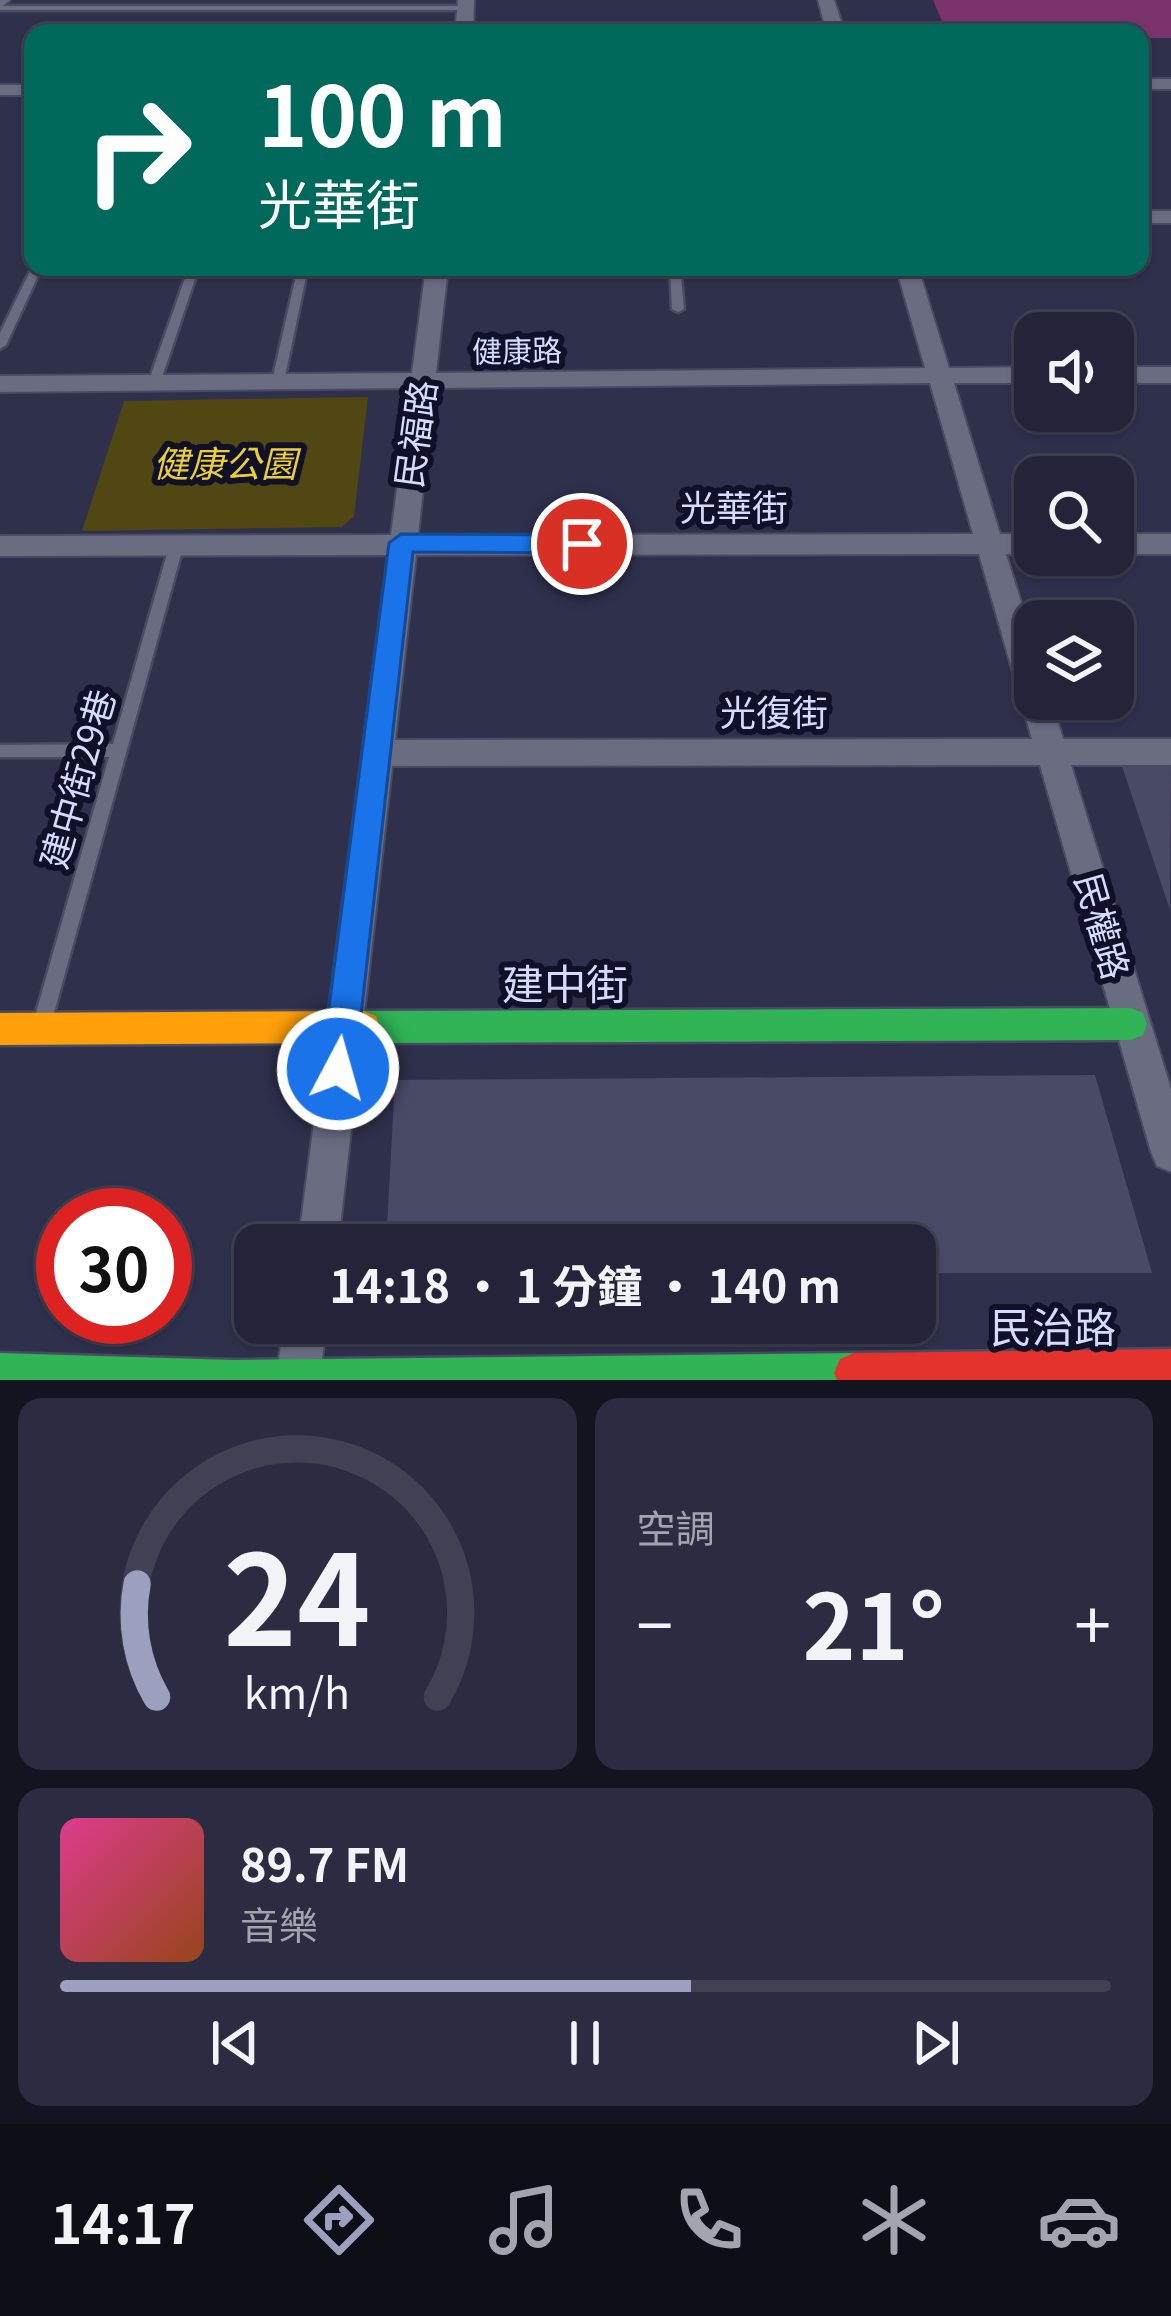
<!DOCTYPE html>
<html lang="zh-TW">
<head>
<meta charset="utf-8">
<style>
	body { margin:0; font-family:Georgia,"Noto Sans TC",serif; background:#2b2c41; color:#f1f3f6; height:100vh; display:flex; flex-direction:column; font-size:45px; white-space:nowrap }
	* { box-sizing:border-box; margin:0 }
	p { font-size:39px; color:#a3a4ae }
	.icon { flex:none; width:66px; height:66px; fill:none; stroke:currentColor; stroke-width:2; stroke-linecap:round; stroke-linejoin:round }
	.map { position:relative; height:1380px; overflow:hidden }
	.side { display:flex; flex-direction:column; gap:18px; padding:18px; background:#13141f; flex:1 }
	.side>* { flex:none }
	.hud { position:absolute; left:24px; top:24px; width:1125px; height:252px; border-radius:24px; box-shadow:0 3px 9px #0004,0 0 0 3px #404153; background:#00695c; color:#fff; overflow:hidden }
	.fabs { position:absolute; left:1014px; top:312px; display:grid; gap:24px }
	.fabs a { display:grid; place-items:center; width:120px; height:120px; border-radius:24px; background:#232439; box-shadow:0 3px 9px #0004,0 0 0 3px #404153; font-size:60px }
	.speed { position:absolute; left:36px; top:1188px; display:flex; gap:24px; font-size:60px; font-weight:700; text-align:center }
	.speed>* { display:grid; place-content:center; width:156px; height:156px; border-radius:50%; background:#232439; box-shadow:0 3px 9px #0004,0 0 0 3px #404153; line-height:1 }
	.speed .limit { border:18px solid #d22; background:#fff; color:#111 }
	.pin { position:absolute; display:grid; place-items:center; width:102px; height:102px; color:#fff; margin:-51px; border:6px solid #fff; border-radius:50%; box-shadow:0 3px 12px #0007 }
	.me { position:absolute; width:132px; margin:-66px; rotate:6deg; stroke-linejoin:round; filter:drop-shadow(0 0 9px #0008) }
	.turn { display:flex; align-items:center; gap:42px; height:252px; padding:0 36px; font-size:54px }
	.turn .icon { width:156px; height:156px; stroke-width:2.5 }
	.turn b { display:block; font-size:84px; line-height:102px }
	.big { font-size:90px; font-weight:700; line-height:1.1 }
	.side .card { flex:1; display:flex; flex-direction:column; justify-content:center; gap:18px; min-width:0; padding:0 42px; border-radius:24px; background:#2b2c41 }
	.side .dial { align-items:center; gap:0 }
	.dial svg { height:312px; overflow:visible; fill:none; stroke:#404153; stroke-width:7; stroke-linecap:round; text-anchor:middle }
	.dial text { fill:#f1f3f6; stroke:none }
	.song { display:flex; align-items:center; gap:36px }
	.cover { width:144px; height:144px; border-radius:18px; background:linear-gradient(135deg,hsl(330 70% 55%),hsl(20 70% 35%)) }
	.played { height:12px; border-radius:6px; background:linear-gradient(90deg,#9c9fbe 60%,#404153 60%) }
	.keys { display:flex; justify-content:space-around; direction:ltr }
	.heat { display:flex; justify-content:space-between; align-items:center; font-size:66px; direction:ltr }
	.side .tiles { flex:1; display:grid; gap:18px; grid-template-columns:1fr 1fr }
	.card:last-child { grid-column:span 2 }
	.trip { position:absolute; left:234px; top:1224px; width:702px; height:120px; border-radius:24px; background:#232439; box-shadow:0 3px 9px #0004,0 0 0 3px #404153; font-weight:700; line-height:120px; text-align:center }
	.menu { display:flex; height:192px; justify-content:space-around; align-items:center; background:#0e0e17; color:#a3a4ae }
	.menu .icon { width:84px; height:84px }
	.menu .on { color:#9c9fbe }
	.menu b { font-size:54px; color:#f1f3f6 }
	.map>svg:first-child { display:block }
	.green { fill:#514713 }
	.water { fill:#7b336c }
	.building { fill:#494a66 }
	.lines { fill:none; stroke-linecap:round; stroke-linejoin:round }
	.lane-casing { stroke:#494b62; stroke-width:5 }
	.street-casing { stroke:#494b62; stroke-width:4 }
	.fast-casing { stroke:#494b62; stroke-width:5 }
	.slow-casing { stroke:#494b62; stroke-width:5 }
	.jam-casing { stroke:#494b62; stroke-width:5 }
	.lane { fill:#6a6c82; fill-rule:evenodd }
	.street { fill:#6a6c82; fill-rule:evenodd }
	.fast { fill:#30b455; fill-rule:evenodd }
	.slow { fill:#ff9f0a; fill-rule:evenodd }
	.jam { fill:#e5322d; fill-rule:evenodd }
	.route { fill:#1a73e8; stroke:#114b97; stroke-width:3 }
	.labels { text-anchor:middle; stroke-width:12; stroke-linejoin:round; paint-order:stroke }
	.far-street-label { font-size:30px; fill:#d6dbfc; stroke:#101129 }
	.street-label { font-size:36px; fill:#d6dbfc; stroke:#101129 }
	.park-label { font-size:36px; font-style:italic; fill:#ebcf34; stroke:#101129 }
	.near-street-label { font-size:42px; fill:#d6dbfc; stroke:#101129 }
</style>
</head>
<body>
<div class="map">
<svg width="1171" height="1380" viewBox="0 0 1171 1380">
	<rect width="100%" height="100%" fill="#2f304c"/>
	<path class="green" d="M368,397L354,516L342,527L82,531L124,401Z"/>
	<path class="water" d="M933,0H1171V38H1140V33H947Z"/>
	<path class="building" d="M1171,759L1170,910L1121,763Z
		M1095,1075L1152,1273H915V1245H386L395,1080Z"/>
	<g class="lines">
		<g class="lane-casing">
			<path id="lane" d="M0,6H465L469,8L465,10H0Z
				M33,265V267H42L6,345L0,349V333Z
				M189,267H199L160,383L154,387L150,386L148,383Z
				M298,267H308L284,381L278,385L272,381Z
				M670,267H680L684,309L678,312L672,309Z
				M176,542L183,547L52,1020L49,1026L43,1029L37,1026L34,1020L109,757H0V745L113,744L169,547Z"/>
		</g>
		<g class="street-casing">
			<path id="street" d="M0,0H10L0,8Z
				M458,0H474L473,33H455Z
				M818,0H834L845,33H827Z
				M1140,79H1171V89H1140Z
				M0,85H33V95H0Z
				M1140,211H1171V223H1140Z
				M426,267H448L436,373L925,368L896,267H918L949,368L1035,367V383H954L1000,534H1035V554H1006L1035,647V699H1051L1063,739H1171V765H1071L1171,1089V1172L1157,1166L1151,1152L1040,765L392,766L338,1245H298L388,555L0,556V536L391,535L410,388L0,392V376L412,373ZM930,383L973,534L418,535L434,388ZM979,554L1032,739L395,740L416,555Z
				M1113,367H1171V383H1113Z
				M1113,534H1171V554H1113Z
				M285,1323H327L319,1380H275Z"/>
		</g>
		<g class="fast-casing">
			<path id="fast" d="M1131,1008L1143,1013L1147,1024L1143,1035L1131,1040L364,1043L352,1038L348,1027L352,1016L364,1011Z
				M0,1353L233,1360L854,1353L868,1359L874,1373L871,1380H0Z"/>
		</g>
		<g class="slow-casing">
			<path id="slow" d="M364,1011L376,1016L380,1027L376,1038L364,1043L0,1045V1013Z"/>
		</g>
		<g class="jam-casing">
			<path id="jam" d="M1171,1349V1380H837L834,1373L840,1359L854,1353Z"/>
		</g>
		<use href="#lane" class="lane"/>
		<use href="#street" class="street"/>
		<use href="#fast" class="fast"/>
		<use href="#slow" class="slow"/>
		<use href="#jam" class="jam"/>
	</g>
	<path class="route" d="M401,534L582,535L594,544L582,553L413,552L355,1069L350,1081L338,1086L326,1081L321,1069L389,543Z"/>
	<g class="labels">
		<g class="far-street-label">
			<text transform="translate(517 352) rotate(-1)" y="10">健康路</text>
		</g>
		<g class="street-label">
			<text transform="translate(416 434) rotate(-82)" y="13">民福路</text>
			<text x="734" y="521">光華街</text>
			<text x="774" y="726">光復街</text>
			<text transform="translate(78 779) rotate(-74)" y="13">建中街29巷</text>
			<text transform="translate(1102 926) rotate(74)" y="13">民權路</text>
		</g>
		<g class="park-label">
			<text x="225" y="477">健康公園</text>
		</g>
		<g class="near-street-label">
			<text x="565" y="1000">建中街</text>
			<text x="1053" y="1343">民治路</text>
		</g>
	</g>
</svg>
<div class="fabs">
<a><svg class="icon" aria-label="sound" viewBox="0 0 24 24"><path d="M4 9h4l5-4v14l-5-4H4zM17 9q2 3 0 6"/></svg></a>
<a><svg class="icon" aria-label="search" viewBox="0 0 24 24"><circle cx="10" cy="10" r="6"/><path d="M15 15l6 6"/></svg></a>
<a><svg class="icon" aria-label="layers" viewBox="0 0 24 24"><path d="M12 4l9 5-9 5-9-5zM3 14l9 5 9-5"/></svg></a>
</div>
<div class="speed"><div class="limit">30</div></div>
<div class="pin" style="left:582px;top:544px;background:#d93025"><svg class="icon" aria-label="arrive" viewBox="0 0 24 24"><path d="M6 21V4h12l-3 4 3 4H6"/></svg></div>
<svg class="me" style="left:338px;top:1069px" viewBox="-20 -20 40 40"><circle r="17" fill="#1a73e8" stroke="#fff" stroke-width="3"/><path d="M0-11L8 9 0 5-8 9z" fill="#fff"/></svg>
<div class="trip">14:18 · 1 分鐘 · 140 m</div>
<div class="hud">
<div class="turn"><svg class="icon" aria-label="right" viewBox="0 0 24 24"><path d="M7 20v-9h11M14 6l5 5-5 5"/></svg><div><b>100 m</b>光華街</div></div>
</div>
</div>
<section class="side">
<div class="tiles">
<div class="card dial"><svg viewBox="0 0 100 80">
<path d="M14 69A42 42 0 1 1 86 69"/>
<path d="M14 69A42 42 0 0 1 9 40" stroke="#9c9fbe"/>
<text x="50" y="56" font-size="32" font-weight="700">24</text>
<text x="50" y="72" font-size="11">km/h</text>
</svg></div>
<div class="card"><p>空調</p>
<div class="heat"><a>−</a><b class="big">21°</b><a>+</a></div>
</div>
<div class="card">
<div class="song"><i class="cover"></i><div><b>89.7 FM</b><p>音樂</p></div></div>
<div class="played"></div>
<div class="keys"><svg class="icon" aria-label="previous" viewBox="0 0 24 24"><path d="M18 5L8 12l10 7zM5 5v14"/></svg><svg class="icon" aria-label="pause" viewBox="0 0 24 24"><path d="M8 5v14M16 5v14"/></svg><svg class="icon" aria-label="next" viewBox="0 0 24 24"><path d="M6 5l10 7-10 7zM19 5v14"/></svg></div>
</div>
</div>
</section>
<nav class="menu">
<b>14:17</b>
<svg class="icon on" aria-label="directions" viewBox="0 0 24 24"><path d="M12 3l9 9-9 9-9-9zM9 14v-3h6M13 9l2 2-2 2"/></svg>
<svg class="icon" aria-label="music" viewBox="0 0 24 24"><path d="M9 18V5l10-2v13"/><circle cx="6" cy="18" r="3"/><circle cx="16" cy="16" r="3"/></svg>
<svg class="icon" aria-label="phone" viewBox="0 0 24 24"><path d="M5 4h4l2 5-3 2q2 4 5 5l2-3 5 2v4C11 20 4 13 5 4z"/></svg>
<svg class="icon" aria-label="climate" viewBox="0 0 24 24"><path d="M12 3v18M4 7l16 10M4 17L20 7"/></svg>
<svg class="icon" aria-label="car" viewBox="0 0 24 24"><path d="M5 17H2v-5l4-1 3-4h7l3 4 3 1v5h-3M9 17h6M6 11h13"/><circle cx="7" cy="17" r="2"/><circle cx="17" cy="17" r="2"/></svg>
</nav>
</body>
</html>
